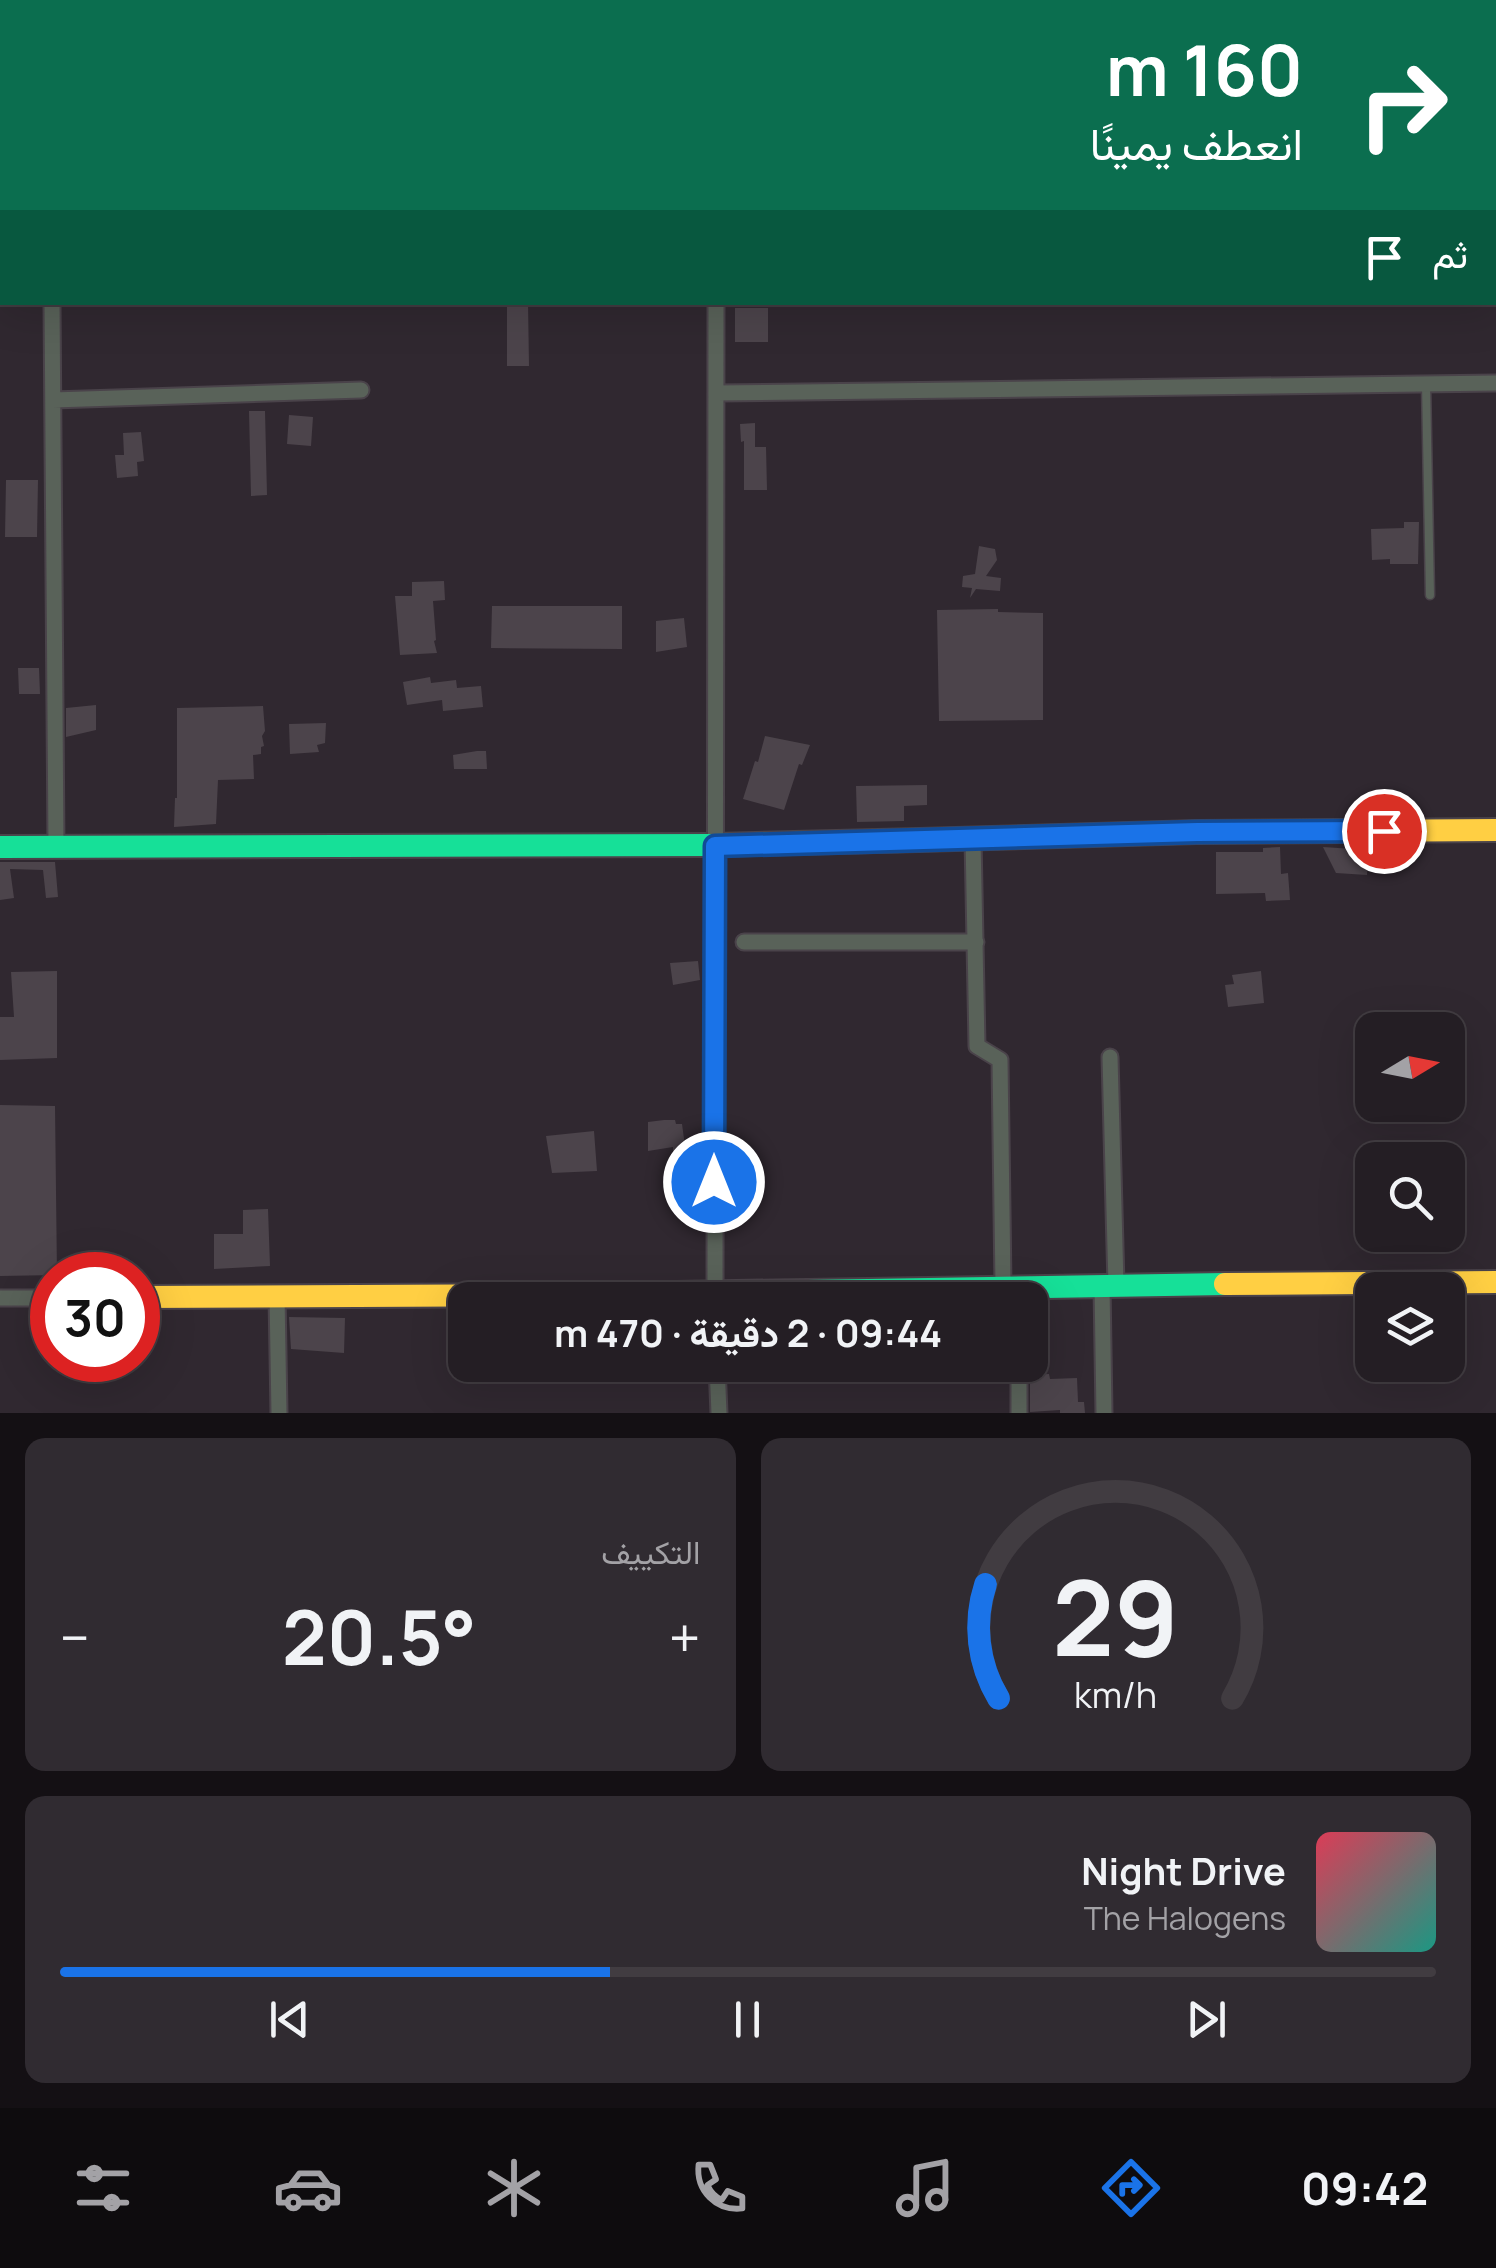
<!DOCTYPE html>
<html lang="ar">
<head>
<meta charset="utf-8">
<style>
	body { margin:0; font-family:Manrope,Vazirmatn,sans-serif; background:#302b31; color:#f1f3f6; direction:rtl; height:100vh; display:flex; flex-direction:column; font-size:38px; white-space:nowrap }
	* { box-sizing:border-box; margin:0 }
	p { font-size:32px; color:#a3a2a6 }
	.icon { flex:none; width:55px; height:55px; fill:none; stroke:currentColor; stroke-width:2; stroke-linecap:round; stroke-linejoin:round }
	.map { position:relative; height:1413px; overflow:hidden; direction:ltr }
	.details { display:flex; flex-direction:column; gap:25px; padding:25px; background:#141014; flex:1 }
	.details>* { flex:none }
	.guide { position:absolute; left:0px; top:0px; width:1498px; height:305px; box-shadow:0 10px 40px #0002,0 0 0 2px #413c41; direction:rtl; background:#0b6e4f; color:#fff; overflow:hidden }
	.needle { width:65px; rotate:80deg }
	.fabs { position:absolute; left:1355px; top:1012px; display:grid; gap:20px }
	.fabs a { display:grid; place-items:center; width:110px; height:110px; border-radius:20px; background:#241e24; box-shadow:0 10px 40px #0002,0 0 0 2px #413c41; font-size:50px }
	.speed { position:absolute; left:30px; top:1252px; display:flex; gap:20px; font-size:50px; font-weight:700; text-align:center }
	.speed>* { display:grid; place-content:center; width:130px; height:130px; border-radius:50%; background:#241e24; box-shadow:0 10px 40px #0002,0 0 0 2px #413c41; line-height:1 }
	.speed .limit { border:15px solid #d22; background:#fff; color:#111 }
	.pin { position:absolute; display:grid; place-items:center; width:85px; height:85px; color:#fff; margin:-42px; border:5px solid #fff; border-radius:50%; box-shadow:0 2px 10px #0007 }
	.me { position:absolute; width:110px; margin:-55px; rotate:0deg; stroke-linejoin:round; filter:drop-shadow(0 0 8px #0008) }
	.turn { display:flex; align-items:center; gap:35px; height:210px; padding:0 30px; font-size:45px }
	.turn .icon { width:130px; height:130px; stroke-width:2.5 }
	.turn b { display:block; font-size:70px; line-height:85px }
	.then { display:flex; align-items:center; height:95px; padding:0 30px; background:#0003; gap:20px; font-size:38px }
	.big { font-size:75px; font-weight:700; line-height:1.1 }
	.details .card { flex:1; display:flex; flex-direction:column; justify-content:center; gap:15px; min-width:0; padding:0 35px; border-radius:20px; background:#302b31 }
	.details .dial { align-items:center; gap:0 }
	.dial svg { height:260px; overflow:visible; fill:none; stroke:#413c41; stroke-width:7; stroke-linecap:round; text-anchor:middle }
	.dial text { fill:#f1f3f6; stroke:none }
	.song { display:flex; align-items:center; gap:30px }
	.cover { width:120px; height:120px; border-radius:15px; background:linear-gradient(135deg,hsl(350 70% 55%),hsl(170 70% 35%)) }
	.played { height:10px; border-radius:5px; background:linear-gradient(90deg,#1a73e8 40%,#413c41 40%) }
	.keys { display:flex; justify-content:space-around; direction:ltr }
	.heat { display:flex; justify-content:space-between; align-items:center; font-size:55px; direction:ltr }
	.details .tiles { flex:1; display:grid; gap:25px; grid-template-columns:1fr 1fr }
	.card:last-child { grid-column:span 2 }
	.trip { position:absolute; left:448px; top:1282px; width:600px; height:100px; border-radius:20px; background:#241e24; box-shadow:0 10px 40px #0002,0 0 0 2px #413c41; font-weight:700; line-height:100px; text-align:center; direction:rtl }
	.tabs { display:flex; height:160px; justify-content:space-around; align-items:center; background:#0e0c0e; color:#a3a2a6 }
	.tabs .icon { width:70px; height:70px }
	.tabs .active { color:#1a73e8 }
	.tabs b { font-size:45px; color:#f1f3f6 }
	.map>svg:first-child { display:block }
	.building { fill:#4c444b }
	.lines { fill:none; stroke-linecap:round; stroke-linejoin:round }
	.lane-casing { stroke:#4a434a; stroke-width:11 }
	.street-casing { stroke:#4a434a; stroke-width:19 }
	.fast-casing { stroke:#4a434a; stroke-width:26 }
	.slow-casing { stroke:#4a434a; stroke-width:26 }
	.lane { stroke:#596259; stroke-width:8 }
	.street { stroke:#596259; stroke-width:15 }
	.fast { stroke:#16e098; stroke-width:22 }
	.slow { stroke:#ffcf43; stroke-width:22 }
	.route-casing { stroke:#114b97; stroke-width:25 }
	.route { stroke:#1a73e8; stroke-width:18 }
</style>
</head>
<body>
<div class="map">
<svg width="1496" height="1413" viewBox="0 0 1496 1413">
	<rect width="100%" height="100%" fill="#302830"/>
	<path class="building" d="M507,302H528L529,366H507Z
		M735,308H768V342H735Z
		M249,411H265L267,495L251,496Z
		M289,415L313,417L311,446L287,444Z
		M755,423V447H766L767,490H744V441L741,442L740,424Z
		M141,432L144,461L137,462L138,476L117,478L115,455H124L123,433Z
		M6,480H38L37,537H5Z
		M1404,522H1419L1418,564H1390V559L1372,560L1371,529L1404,528Z
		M979,546L995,549L997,560L986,576L1001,578L1000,591L976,589L970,598L972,588L962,587L963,576L975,574Z
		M444,581L445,600L433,601L436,640L434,641L437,653L400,655L395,596H412V582Z
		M492,606H622V649L491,648Z
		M998,609V612L1043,613V720L939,721L937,610Z
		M684,618L687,647L656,652V621Z
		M18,668H39L40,694H19Z
		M430,677L431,683L456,680L457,688L481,686L483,707L443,711L442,700L407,705L403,682Z
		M96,705V730L66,737V708Z
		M263,706L265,731L262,736L264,746L261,747V754L253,755L254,779L218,780L216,824L174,827L175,798H177V708Z
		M326,723L325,743L317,745L319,752L290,754L289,724Z
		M765,736L810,745L802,765L799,764L784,810L743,799L755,761L758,762Z
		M477,751H486L487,769H454L453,755Z
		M927,785V805L904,806V821L857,822L856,786Z
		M1280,847L1281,874L1288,873L1290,900L1266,901L1265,893L1216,894V852H1263V848Z
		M1323,847L1368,850L1367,875L1336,873Z
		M0,862H55L58,897L46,898L43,870L10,869L14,898L0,900Z
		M698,961L700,980L673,985L670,963Z
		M57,971V1058L0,1060V1017H14L11,972Z
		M1261,971L1264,1003L1228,1007L1225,985L1234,984L1232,975Z
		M0,1105L55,1106L57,1275L0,1276Z
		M664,1120H675L676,1124H682L685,1146L673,1152V1147L648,1151V1122Z
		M594,1131L597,1171L552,1173L546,1136Z
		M268,1209L270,1266L214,1269V1234H243V1210Z
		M289,1317L345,1318L344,1353L291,1349Z
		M86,1360H123L124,1375L86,1376Z
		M1049,1374L1050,1379L1077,1378L1078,1402H1084L1085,1413H1060V1410L1030,1412V1375Z"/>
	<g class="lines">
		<g class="lane-casing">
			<path id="lane" d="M1426,384L1430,595"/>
		</g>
		<g class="street-casing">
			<path id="street" d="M44,0V2
				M714,0V2
				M0,94H2
				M0,246H2
				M52,302L56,847
				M717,393L1496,383
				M53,400L361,390
				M973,838L977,1046L1000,1060L1003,1286
				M744,942H976
				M1110,1057L1116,1285
				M1102,1286L1104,1413
				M277,1295L279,1413
				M0,1298H52
				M715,1300L716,302
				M717,1365L719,1413
				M1019,1365V1413"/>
		</g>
		<g class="fast-casing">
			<path id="fast" d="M0,847L715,845L919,840
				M559,1295L1225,1284"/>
		</g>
		<g class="slow-casing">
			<path id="slow" d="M919,840L1197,832L1496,830
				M1225,1284L1496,1282
				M138,1297L559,1295"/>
		</g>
		<use href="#lane" class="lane"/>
		<use href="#street" class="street"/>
		<use href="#fast" class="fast"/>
		<use href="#slow" class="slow"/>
	</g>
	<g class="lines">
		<g class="route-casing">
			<path id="route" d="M714,1182L715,846L1197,832L1384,831"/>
		</g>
		<use href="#route" class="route"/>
	</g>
</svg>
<div class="fabs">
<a><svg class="needle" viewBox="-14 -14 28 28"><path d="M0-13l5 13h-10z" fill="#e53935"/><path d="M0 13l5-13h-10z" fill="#a3a2a6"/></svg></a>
<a><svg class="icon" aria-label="search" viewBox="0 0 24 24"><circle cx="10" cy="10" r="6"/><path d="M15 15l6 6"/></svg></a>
<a><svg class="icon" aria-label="layers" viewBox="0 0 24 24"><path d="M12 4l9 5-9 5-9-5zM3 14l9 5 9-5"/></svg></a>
</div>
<div class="speed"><div class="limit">30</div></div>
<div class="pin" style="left:1384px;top:831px;background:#d93025"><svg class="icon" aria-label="arrive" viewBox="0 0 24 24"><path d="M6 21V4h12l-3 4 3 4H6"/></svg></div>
<svg class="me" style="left:714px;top:1182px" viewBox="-20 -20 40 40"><circle r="17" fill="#1a73e8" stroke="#fff" stroke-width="3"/><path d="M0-11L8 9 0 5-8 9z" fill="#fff"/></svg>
<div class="trip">09:44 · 2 دقيقة · 470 m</div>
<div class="guide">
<div class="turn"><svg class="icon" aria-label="right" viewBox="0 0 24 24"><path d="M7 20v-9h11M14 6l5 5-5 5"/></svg><div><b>160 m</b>انعطف يمينًا</div></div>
<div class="then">ثم<svg class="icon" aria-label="arrive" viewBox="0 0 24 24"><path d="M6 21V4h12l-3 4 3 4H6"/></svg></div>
</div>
</div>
<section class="details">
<div class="tiles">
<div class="card dial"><svg viewBox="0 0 100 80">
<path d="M14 69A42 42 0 1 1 86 69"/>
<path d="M14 69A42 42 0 0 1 10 34" stroke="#1a73e8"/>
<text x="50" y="56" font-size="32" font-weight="700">29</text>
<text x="50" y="72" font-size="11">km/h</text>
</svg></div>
<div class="card"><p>التكييف</p>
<div class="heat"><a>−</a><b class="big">20.5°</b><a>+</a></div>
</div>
<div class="card">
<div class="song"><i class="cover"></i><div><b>Night Drive</b><p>The Halogens</p></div></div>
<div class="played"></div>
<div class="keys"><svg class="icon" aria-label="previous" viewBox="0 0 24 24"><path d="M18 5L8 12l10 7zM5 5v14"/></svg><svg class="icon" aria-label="pause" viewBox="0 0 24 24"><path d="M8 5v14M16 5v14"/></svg><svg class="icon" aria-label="next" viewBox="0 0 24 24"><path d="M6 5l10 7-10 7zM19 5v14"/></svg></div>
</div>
</div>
</section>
<nav class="tabs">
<b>09:42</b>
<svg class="icon active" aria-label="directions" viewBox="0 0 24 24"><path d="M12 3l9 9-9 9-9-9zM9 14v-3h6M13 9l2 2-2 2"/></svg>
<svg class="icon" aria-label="music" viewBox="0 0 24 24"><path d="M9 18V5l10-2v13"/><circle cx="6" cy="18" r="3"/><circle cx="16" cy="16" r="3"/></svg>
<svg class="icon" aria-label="phone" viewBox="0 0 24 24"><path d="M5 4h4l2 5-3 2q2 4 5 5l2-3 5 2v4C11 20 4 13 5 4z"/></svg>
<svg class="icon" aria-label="climate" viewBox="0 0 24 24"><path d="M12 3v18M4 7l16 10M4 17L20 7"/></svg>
<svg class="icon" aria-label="car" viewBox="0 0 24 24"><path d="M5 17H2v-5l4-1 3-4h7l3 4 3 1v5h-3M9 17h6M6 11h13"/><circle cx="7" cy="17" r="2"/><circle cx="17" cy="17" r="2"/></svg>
<svg class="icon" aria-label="filters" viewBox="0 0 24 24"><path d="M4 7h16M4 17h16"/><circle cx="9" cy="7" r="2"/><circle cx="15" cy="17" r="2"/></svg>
</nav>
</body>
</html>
